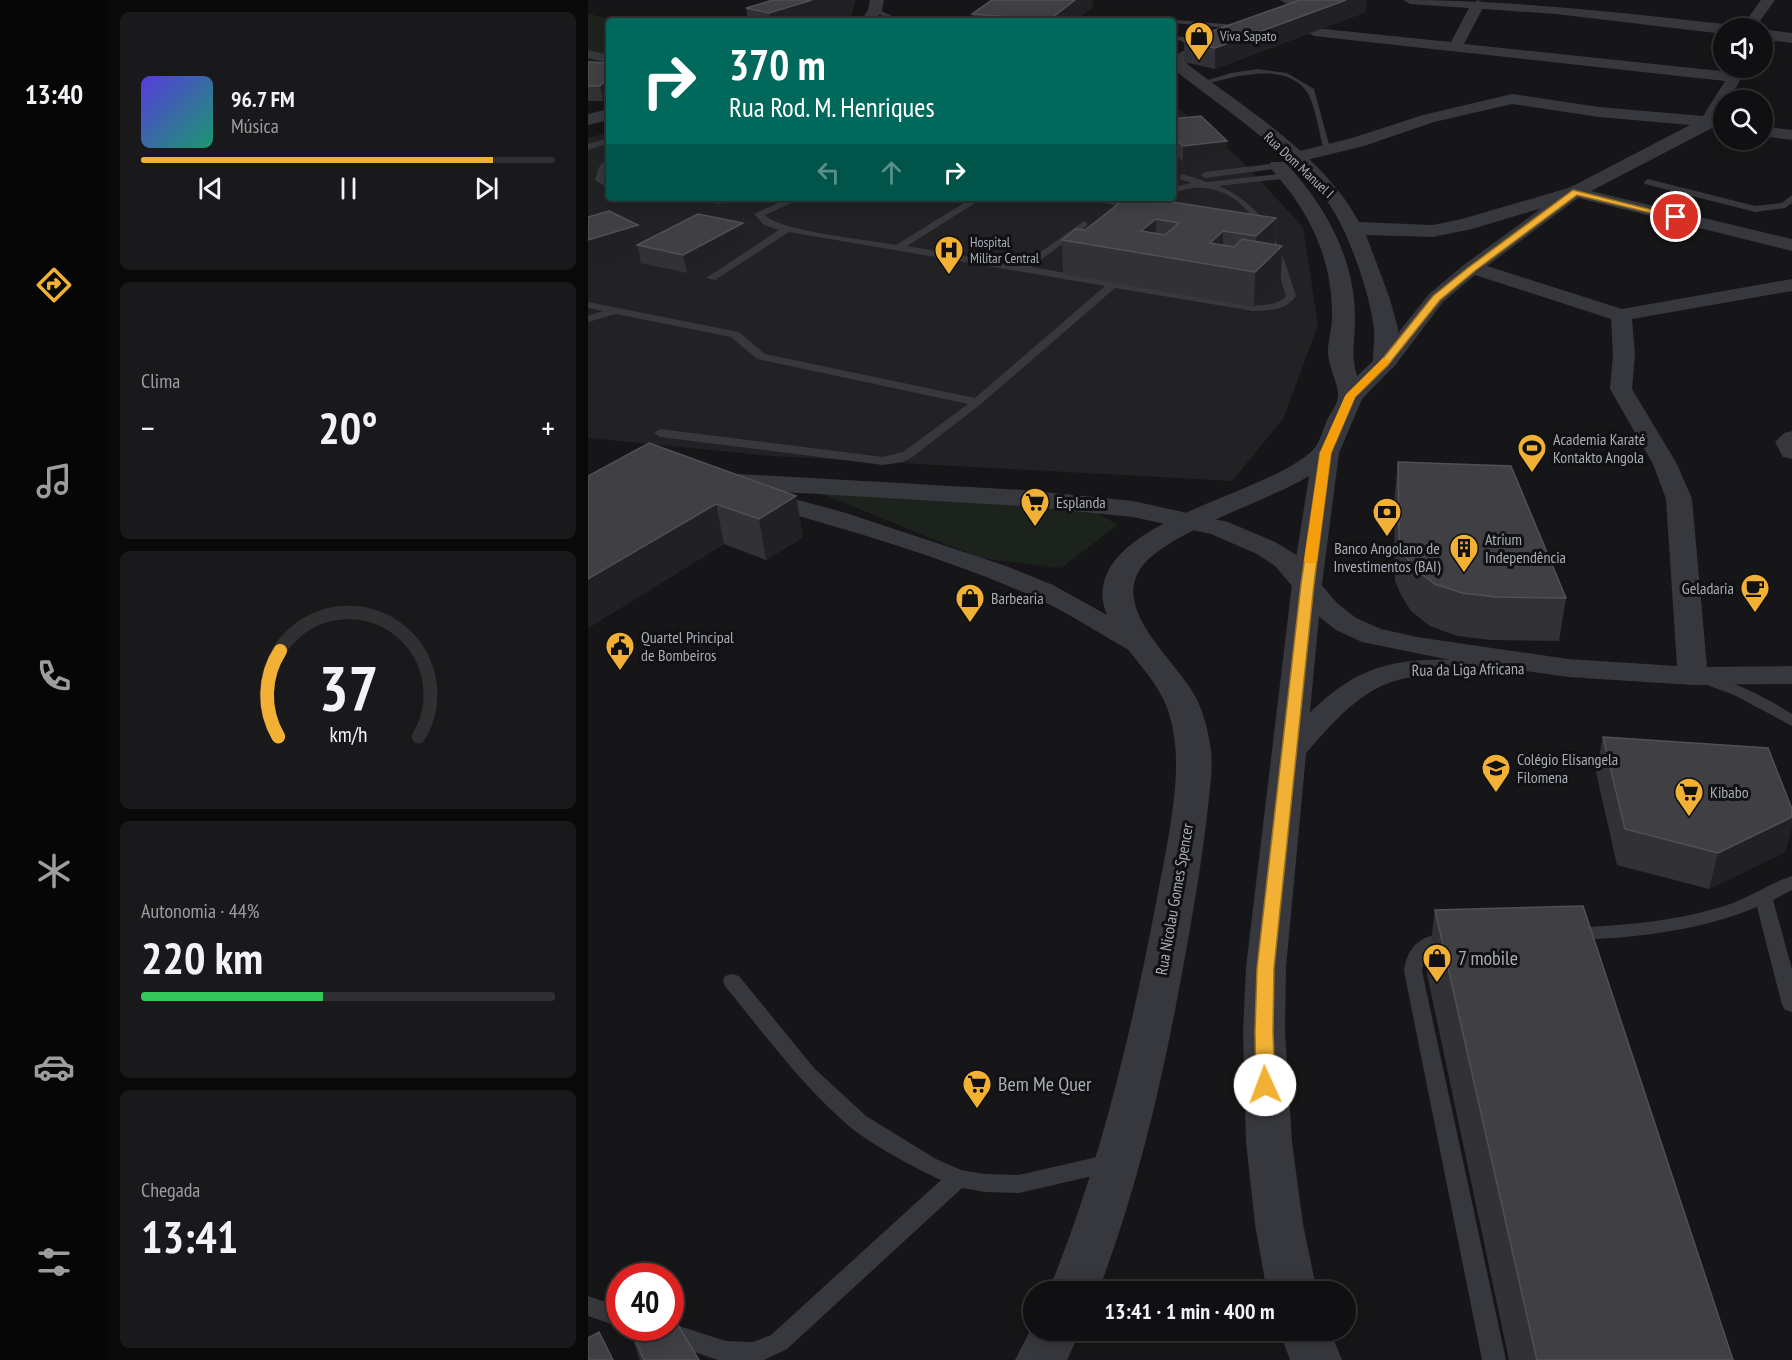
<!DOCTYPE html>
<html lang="pt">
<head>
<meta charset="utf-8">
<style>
	body { margin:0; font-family:"PT Sans Narrow",sans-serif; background:#19191b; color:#f1f3f6; height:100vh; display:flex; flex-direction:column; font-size:22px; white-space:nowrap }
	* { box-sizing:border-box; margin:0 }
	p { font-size:20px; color:#9c9d9f }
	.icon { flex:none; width:33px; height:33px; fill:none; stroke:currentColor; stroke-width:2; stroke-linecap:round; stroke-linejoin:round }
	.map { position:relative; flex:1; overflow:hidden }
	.details { display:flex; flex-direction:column; gap:12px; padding:12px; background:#09090a; width:480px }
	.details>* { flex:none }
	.top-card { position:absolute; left:18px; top:18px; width:570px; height:183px; border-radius:6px; box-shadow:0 3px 15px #0003,0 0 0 2px #303032; background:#00695c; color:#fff; overflow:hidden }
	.tools { position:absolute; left:1125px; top:18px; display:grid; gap:12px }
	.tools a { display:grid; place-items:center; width:60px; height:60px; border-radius:50%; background:#101012; box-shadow:0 3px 15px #0003,0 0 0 2px #303032; font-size:30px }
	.speed { position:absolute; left:18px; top:1263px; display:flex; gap:12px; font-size:30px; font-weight:700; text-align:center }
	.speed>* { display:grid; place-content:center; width:78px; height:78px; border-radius:50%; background:#101012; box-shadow:0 3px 15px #0003,0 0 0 2px #303032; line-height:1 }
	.speed .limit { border:9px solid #d22; background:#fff; color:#111 }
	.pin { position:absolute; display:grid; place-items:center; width:51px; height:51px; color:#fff; margin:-26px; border:3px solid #fff; border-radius:50%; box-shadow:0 2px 6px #0007 }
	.me { position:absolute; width:66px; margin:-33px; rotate:358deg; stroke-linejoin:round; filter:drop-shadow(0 0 4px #0008) }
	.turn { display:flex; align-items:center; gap:21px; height:126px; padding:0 24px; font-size:27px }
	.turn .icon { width:78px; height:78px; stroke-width:2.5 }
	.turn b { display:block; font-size:42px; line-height:51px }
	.lanes { display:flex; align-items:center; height:57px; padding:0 24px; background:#0003; justify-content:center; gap:30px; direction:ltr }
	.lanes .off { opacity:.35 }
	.big { font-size:45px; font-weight:800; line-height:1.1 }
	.details .card { flex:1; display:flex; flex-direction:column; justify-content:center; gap:9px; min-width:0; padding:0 21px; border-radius:9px; background:#19191b }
	.details .dial { align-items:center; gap:0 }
	.dial svg { height:156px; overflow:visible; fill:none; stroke:#303032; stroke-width:7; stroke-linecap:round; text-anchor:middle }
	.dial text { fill:#f1f3f6; stroke:none }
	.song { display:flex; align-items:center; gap:18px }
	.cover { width:72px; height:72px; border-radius:9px; background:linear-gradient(135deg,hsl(250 70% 55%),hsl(160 70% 35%)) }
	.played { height:6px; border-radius:3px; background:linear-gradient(90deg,#f2b134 85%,#303032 85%) }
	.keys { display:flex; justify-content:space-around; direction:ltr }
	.heat { display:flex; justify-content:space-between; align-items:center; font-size:33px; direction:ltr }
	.charge { height:9px; border-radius:4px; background:linear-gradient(90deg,#34c759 44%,#303032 0) }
	.trip { position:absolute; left:435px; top:1281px; width:333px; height:60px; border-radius:30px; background:#101012; box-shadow:0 3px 15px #0003,0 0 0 2px #303032; font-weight:800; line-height:60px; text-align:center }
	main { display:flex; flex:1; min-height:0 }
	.tab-bar { display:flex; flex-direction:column; width:108px; justify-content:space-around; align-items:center; background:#060607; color:#9c9d9f }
	.tab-bar .icon { width:42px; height:42px }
	.tab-bar .on { color:#f2b134 }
	.tab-bar b { font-size:27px; color:#f1f3f6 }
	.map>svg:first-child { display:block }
	.built { fill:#222225 }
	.green { fill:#1c231d }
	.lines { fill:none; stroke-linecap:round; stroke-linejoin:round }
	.service { fill:#37383d; fill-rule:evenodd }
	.minor { fill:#37383d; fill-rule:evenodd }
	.tertiary { fill:#37383d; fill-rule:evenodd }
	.wall { fill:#323236 }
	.shaded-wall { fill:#212124 }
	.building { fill:#3f3f44; stroke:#4f5156; stroke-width:1.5; fill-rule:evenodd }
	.route { fill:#f2b134; stroke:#9d7322; stroke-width:1.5 }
	.slow { fill:#f59e0b }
	.labels { text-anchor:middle; stroke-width:6; stroke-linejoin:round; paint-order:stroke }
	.far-poi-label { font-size:14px; fill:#a8adb8; stroke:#111113; text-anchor:start }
	.far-street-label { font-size:14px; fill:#a8adb8; stroke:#111113 }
	.poi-label { font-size:16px; fill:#a8adb8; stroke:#111113; text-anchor:start }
	.street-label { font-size:16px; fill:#a8adb8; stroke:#111113 }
	.near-poi-label { font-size:20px; fill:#a8adb8; stroke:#111113; text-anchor:start }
</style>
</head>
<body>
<main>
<nav class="tab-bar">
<b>13:40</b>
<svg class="icon on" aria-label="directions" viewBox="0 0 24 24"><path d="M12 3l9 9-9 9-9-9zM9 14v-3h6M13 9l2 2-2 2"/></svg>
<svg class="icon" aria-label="music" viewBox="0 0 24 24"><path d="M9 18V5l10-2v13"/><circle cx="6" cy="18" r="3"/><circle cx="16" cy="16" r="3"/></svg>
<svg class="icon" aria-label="phone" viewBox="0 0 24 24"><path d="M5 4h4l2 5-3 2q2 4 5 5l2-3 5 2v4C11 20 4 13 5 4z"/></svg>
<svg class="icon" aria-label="climate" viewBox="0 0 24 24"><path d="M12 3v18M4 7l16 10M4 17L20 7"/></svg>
<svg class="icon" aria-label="car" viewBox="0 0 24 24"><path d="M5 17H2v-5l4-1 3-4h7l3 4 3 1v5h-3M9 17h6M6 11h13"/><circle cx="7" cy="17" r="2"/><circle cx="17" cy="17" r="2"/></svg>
<svg class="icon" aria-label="filters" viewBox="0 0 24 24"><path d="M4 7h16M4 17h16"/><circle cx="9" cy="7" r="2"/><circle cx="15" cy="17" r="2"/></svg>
</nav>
<section class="details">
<div class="card">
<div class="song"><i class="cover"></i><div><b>96.7 FM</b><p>Música</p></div></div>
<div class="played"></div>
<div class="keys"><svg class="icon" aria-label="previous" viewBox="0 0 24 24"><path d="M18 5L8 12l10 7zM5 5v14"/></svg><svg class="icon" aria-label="pause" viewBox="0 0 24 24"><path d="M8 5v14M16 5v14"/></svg><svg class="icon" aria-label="next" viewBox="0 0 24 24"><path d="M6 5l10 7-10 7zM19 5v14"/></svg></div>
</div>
<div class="card"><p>Clima</p>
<div class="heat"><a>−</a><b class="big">20°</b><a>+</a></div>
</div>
<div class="card dial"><svg viewBox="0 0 100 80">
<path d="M14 69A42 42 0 1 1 86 69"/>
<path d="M14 69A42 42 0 0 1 15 25" stroke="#f2b134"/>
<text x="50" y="56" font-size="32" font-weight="700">37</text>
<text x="50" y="72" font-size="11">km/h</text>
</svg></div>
<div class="card"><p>Autonomia · 44%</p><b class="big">220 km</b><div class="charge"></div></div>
<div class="card"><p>Chegada</p><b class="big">13:41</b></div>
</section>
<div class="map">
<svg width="1204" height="1360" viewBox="0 0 1204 1360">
	<rect width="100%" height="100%" fill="#161618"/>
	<path class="built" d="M585,104L651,158L715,227L730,325L695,419L644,481L183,456L0,438V138L21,132V198H585Z"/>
	<path class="green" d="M0,14L35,21H21V75L0,61Z
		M232,493L507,507L512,515L530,525L473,568L392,558Z"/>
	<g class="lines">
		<path class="service" d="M287,8L304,16L332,21L302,20L285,11Z
			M543,16L660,26L663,28L660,30L585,23V21H528Z
			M585,36L621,39L625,41L621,43L585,40Z
			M670,69L699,73L726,89L743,152L736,150C732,137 726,101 719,92C697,60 643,78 614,85L610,83L643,73Z
			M21,138V143L0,150V144Z
			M16,162L20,165L16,179L21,182V189L7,180L12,165Z
			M690,163L694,166L693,168L617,178L613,175L617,172Z
			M700,173L703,174V178L631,186C681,208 693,248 708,296C699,310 681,311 665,311L527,288L393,404L323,458L315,462L295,465L72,437L66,433L72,429L295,457L315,452L380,404L169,359L143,337L28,314L0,322V316L15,311L0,308V302L151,332L177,354L387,398L517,286L201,232L127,280L118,278L191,230L176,225L166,214L201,198H214L177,215C191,231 282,240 308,245L384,198H395L319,246L433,266L496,221L499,222V226L443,267L665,305C676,305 691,305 698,296C685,255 669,195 618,188C607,186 595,190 585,193V187L604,183L592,179V175L595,174L619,182Z
			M1060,179L1167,206L1194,203L1204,195V203L1197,208L1167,212L1057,184L1056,182Z
			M106,198H150L132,204Z
			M446,198H527L557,206L552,209L510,202L451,201Z
			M1116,675C1148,682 1177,697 1204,714V726L1146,695L1111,682L1109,679Z
			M1204,876V890L1185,900L1204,969V1012L1197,1010L1194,1005L1169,907C1111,931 1048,938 985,940L979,939L976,934L979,929L985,928C1039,925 1094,921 1145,903C1165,895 1184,882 1204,876Z
			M862,932L868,934L871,939L868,944C847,950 839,944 834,971L918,1360H894L816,971C820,943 835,935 862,932Z
			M144,974L151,976L226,1068L278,1116L348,1159L373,1170L397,1174L431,1175L522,1154L529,1157L533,1163L529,1169L522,1172L431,1193L397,1192L374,1188L199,1349L176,1360H130L57,1335L54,1328H82V1323L138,1341L165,1342L183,1335L353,1180C327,1168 284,1145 262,1127C214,1086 177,1035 137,986L135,981L137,976Z
			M0,1296L32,1307V1327L0,1316Z"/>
		<path class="minor" d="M890,0L897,4L876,44L1142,72L1145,68H1159L1141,100H1136V109L1130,119L1132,122L1130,125L1003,191L1204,239V251L990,198L899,266L1034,309L1204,279V291L1044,319L1047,355L1044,389L1089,464L1104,499L1119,667L1204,666V684L1105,685L980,677L897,665L900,669L896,675L885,678C863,678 841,675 819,678C774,685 742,726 713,759L702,762L691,759L686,752L691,745C746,685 777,657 862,660L774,642L748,630L729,615L687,566L669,554L623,534L545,517L435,506L177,491L258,513L418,566L465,585L564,640L569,646L564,652L554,655L544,652C511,633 479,612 444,596C356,557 254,528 161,502L157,497L161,492L166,490L123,486L119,481L123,476L132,473L435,490L545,501L640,522L687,542L707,554L749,603L768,618L793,629L829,637L980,659L1089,666L1078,499L1065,464L1022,389L1025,355L1023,319L887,275L855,302L805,368L797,370L789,368L786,363L841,294L877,264L981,188L1102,125L1011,117L924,104L846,122L776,146L706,163L700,162L697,158L700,154L764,138L835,115L924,94L1011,107L1115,116L1137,81L726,36L719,32L726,28L863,42L883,4Z
			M1173,0H1187L1169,25L1171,28H1157L1155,25Z
			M0,50L21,55V63L0,58Z
			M1174,126L1204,130V140L1174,136Z
			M1204,431V459L1195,457L1187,442L1196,433Z"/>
		<path class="tertiary" d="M282,0H296L294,10L287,21H273L280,10Z
			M692,0H712L717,8L683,27H673L670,24L673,21L702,6Z
			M815,0C923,0 1029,12 1136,24L1143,28H1136V34L968,14L822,4Z
			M1174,29L1204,33V43L1174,39Z
			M613,41L621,46L599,64C657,108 736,156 771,222L845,225L874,219L987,186L994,188L997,192L994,196L884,229L845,237L778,235L802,299L810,329L809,363L774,399L751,453L734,584L698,967L697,1032L704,1142L715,1224L729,1292H679L667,1224L658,1142L655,1032L658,967L704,584L721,476C681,501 572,534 551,571C527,611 585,659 604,691C615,708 620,730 623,750C625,769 622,788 620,807C616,842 611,877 605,911C583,1041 557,1169 510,1292H460C513,1164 544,1029 570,893C578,850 592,787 587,744C585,726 581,708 572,693C556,662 508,625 515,586C528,516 678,495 725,450C732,443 735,429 739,420C742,414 750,404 750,396C751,385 740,366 740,352C740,339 745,326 744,313C744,273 731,234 709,202C701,189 690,178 681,166L683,162H697C736,204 765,254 767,313C768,337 762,352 769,376L785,361C785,351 787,339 786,329C783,297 760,230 741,204C704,154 634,107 585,69L586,56Z
			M21,109V120L0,125V114Z
			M446,1323V1330H493L479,1360H427Z
			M691,1330H742L754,1360H702Z"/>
	</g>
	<path class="wall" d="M267,0L262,21H160L158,8Z
		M404,0H504L505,7L486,21H385L384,14Z
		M778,12L627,69L596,62V41Z
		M0,62L21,63V95L15,101H0Z
		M585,119L639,141V157L595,162L585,152Z
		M538,198L688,218L687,244L694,246L693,279L666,307L475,274L474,240L497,230Z
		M21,211L53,243L158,241L99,273L53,263L51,252Z
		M61,443L215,537L178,560L136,544L0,628V476Z
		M810,462L978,598L971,641L903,640L869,636L842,626L823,611L813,595L807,581L806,502Z
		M1015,737L1204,809V826L1197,852L1121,889L1029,865L1008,772Z
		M847,910L1145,1360H921L839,974Z
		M41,1328L111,1360H52Z"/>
	<path class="shaded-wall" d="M224,0H267L262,21H182L181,13Z
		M487,0H504L505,7L486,21H461V20Z
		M758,0H779L778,12L627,69V48Z
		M21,77V95L15,101L12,86Z
		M639,141V157L595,162V146Z
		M688,218L686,251L667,270L668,236Z
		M568,219V252L553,231Z
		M155,223L158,241L99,273L95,255Z
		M50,225L54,246L49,245L51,252L0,268V240Z
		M635,231V264L622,243Z
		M694,246L693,279L666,307L667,272Z
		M208,496L215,537L178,560L171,519Z
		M128,504L136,544L0,628V579Z
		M1204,817V826L1197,852L1121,889L1130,853Z"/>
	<path class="building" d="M185,0H224L181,13L158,8Z
		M404,0H487L461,20L442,18L438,21H404L412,16L384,14Z
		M712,0H758L627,48L596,41Z
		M0,62L21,63V77L12,86H0Z
		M613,116L639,141L595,146L585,136V119Z
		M538,198H558L688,218L668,236L635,231L622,243L646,247L654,239L694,246L667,272L474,240L488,229L497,230ZM568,219L591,223L577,235L553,231Z
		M21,211L50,225L0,240V217Z
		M110,214L155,223L95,255L49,245Z
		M61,443L208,496L171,519L128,504L0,579V476Z
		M810,462L923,466L978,598L908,597L874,593L847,584L827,569L816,554L811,539Z
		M1015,737L1180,748L1204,809V817L1130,853L1037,829Z
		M995,906L1145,1360H949L847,910Z
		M82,1312L111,1360H56L42,1328H82Z
		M11,1332L25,1360H0V1338Z"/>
	<path class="route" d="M985,190L1092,217L1088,219L989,195L888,270L852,300L800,365L767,397L743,453L726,584L686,968L685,1032L687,1085L684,1090L677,1092L671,1090L668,1085L667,1032L669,968L713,584L732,453L759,394L793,361L845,296L881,267Z"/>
	<path class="slow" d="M795,358L803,361L767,397L743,453L729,561L727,563H718L716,561L732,453L757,396Z"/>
	<defs>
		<g id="shop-pin" transform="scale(1.5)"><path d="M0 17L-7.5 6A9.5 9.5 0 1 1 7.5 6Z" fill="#f2b134" stroke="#111113"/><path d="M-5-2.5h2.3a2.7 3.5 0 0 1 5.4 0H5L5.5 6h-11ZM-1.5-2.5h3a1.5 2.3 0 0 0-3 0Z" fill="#111"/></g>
		<g id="hospital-pin" transform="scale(1.5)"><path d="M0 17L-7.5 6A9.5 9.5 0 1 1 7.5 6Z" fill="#f2b134" stroke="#111113"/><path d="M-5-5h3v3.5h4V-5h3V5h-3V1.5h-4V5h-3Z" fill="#111"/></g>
		<g id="stadium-pin" transform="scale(1.5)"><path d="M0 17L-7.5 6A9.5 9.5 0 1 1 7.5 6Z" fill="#f2b134" stroke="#111113"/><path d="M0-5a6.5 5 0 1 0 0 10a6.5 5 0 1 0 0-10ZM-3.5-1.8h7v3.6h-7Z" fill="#111"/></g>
		<g id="supermarket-pin" transform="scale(1.5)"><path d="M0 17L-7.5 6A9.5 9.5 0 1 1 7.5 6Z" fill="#f2b134" stroke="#111113"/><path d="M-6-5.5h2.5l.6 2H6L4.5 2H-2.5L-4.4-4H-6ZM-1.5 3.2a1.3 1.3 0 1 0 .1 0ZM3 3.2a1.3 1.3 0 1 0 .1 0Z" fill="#111"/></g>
		<g id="bank-pin" transform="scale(1.5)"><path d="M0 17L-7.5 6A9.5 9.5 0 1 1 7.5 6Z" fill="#f2b134" stroke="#111113"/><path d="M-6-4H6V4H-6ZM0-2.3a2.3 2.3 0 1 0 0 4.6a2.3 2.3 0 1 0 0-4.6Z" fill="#111"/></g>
		<g id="building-pin" transform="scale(1.5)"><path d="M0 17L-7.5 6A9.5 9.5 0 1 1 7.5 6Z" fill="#f2b134" stroke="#111113"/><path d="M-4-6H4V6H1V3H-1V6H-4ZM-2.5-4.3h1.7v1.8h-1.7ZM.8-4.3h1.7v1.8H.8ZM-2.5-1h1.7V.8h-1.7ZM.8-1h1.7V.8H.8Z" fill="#111"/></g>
		<g id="cafe-pin" transform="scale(1.5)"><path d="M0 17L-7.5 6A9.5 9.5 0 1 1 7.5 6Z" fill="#f2b134" stroke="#111113"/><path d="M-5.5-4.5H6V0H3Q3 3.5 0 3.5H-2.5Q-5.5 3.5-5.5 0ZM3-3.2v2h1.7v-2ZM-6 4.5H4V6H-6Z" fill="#111"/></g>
		<g id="civic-pin" transform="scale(1.5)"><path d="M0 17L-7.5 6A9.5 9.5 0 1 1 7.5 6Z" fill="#f2b134" stroke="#111113"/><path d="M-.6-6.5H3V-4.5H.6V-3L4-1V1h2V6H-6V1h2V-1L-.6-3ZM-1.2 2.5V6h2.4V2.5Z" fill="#111"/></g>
		<g id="school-pin" transform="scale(1.5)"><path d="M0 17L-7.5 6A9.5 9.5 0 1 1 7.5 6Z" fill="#f2b134" stroke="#111113"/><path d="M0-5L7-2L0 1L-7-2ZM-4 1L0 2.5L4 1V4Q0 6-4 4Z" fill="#111"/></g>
	</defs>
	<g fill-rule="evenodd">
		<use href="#shop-pin" x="611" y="36"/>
		<use href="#hospital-pin" x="361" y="250"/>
		<use href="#stadium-pin" x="944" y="448"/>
		<use href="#supermarket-pin" x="447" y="502"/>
		<use href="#bank-pin" x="799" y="512"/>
		<use href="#building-pin" x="876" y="548"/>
		<use href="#cafe-pin" x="1167" y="588"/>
		<use href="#shop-pin" x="382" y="598"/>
		<use href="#civic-pin" x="32" y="646"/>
		<use href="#school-pin" x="908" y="768"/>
		<use href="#supermarket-pin" x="1101" y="792"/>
		<use href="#shop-pin" x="849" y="958"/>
		<use href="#supermarket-pin" x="389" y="1084"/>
	</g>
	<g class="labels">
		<g class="far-poi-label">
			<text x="632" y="41">Viva Sapato</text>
			<text x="382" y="247">Hospital<tspan x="382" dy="16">Militar Central</tspan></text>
		</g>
		<g class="far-street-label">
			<text transform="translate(711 165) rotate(43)" y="5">Rua Dom Manuel I</text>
		</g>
		<g class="poi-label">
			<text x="965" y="445">Academia Karaté<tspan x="965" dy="18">Kontakto Angola</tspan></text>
			<text x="468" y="508">Esplanda</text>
			<text x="897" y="545">Atrium<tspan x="897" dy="18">Independência</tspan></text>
			<text x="799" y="554" text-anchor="middle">Banco Angolano de<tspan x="799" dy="18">Investimentos (BAI)</tspan></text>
			<text x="1146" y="594" text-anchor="end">Geladaria</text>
			<text x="403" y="604">Barbearia</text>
			<text x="53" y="643">Quartel Principal<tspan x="53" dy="18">de Bombeiros</tspan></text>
			<text x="929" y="765">Colégio Elisangela<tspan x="929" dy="18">Filomena</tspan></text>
			<text x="1122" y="798">Kibabo</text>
		</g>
		<g class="street-label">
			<text transform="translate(880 669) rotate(-1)" y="6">Rua da Liga Africana</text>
			<text transform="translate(586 899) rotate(-80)" y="6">Rua Nicolau Gomes Spencer</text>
		</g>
		<g class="near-poi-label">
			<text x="870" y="965">7 mobile</text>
			<text x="410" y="1091">Bem Me Quer</text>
		</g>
	</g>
</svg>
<div class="tools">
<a><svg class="icon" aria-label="sound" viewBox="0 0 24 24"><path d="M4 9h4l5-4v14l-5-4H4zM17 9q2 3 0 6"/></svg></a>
<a><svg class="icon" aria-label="search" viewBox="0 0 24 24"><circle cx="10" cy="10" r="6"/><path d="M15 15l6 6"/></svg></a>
</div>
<div class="speed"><div class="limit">40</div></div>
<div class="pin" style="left:1088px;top:217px;background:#d93025"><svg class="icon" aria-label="arrive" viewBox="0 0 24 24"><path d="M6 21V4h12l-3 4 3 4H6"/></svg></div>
<svg class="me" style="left:677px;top:1085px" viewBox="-20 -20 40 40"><circle r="19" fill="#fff"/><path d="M0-13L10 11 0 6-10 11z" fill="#f2b134"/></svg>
<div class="trip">13:41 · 1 min · 400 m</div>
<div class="top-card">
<div class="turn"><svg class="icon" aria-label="right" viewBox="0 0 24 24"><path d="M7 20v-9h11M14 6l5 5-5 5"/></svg><div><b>370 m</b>Rua Rod. M. Henriques</div></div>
<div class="lanes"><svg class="icon off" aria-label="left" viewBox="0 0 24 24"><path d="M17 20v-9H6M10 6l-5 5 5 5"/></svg><svg class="icon off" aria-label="ahead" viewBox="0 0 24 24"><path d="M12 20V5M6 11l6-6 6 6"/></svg><svg class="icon" aria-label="right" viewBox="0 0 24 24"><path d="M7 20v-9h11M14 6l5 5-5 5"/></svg></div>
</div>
</div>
</main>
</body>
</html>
